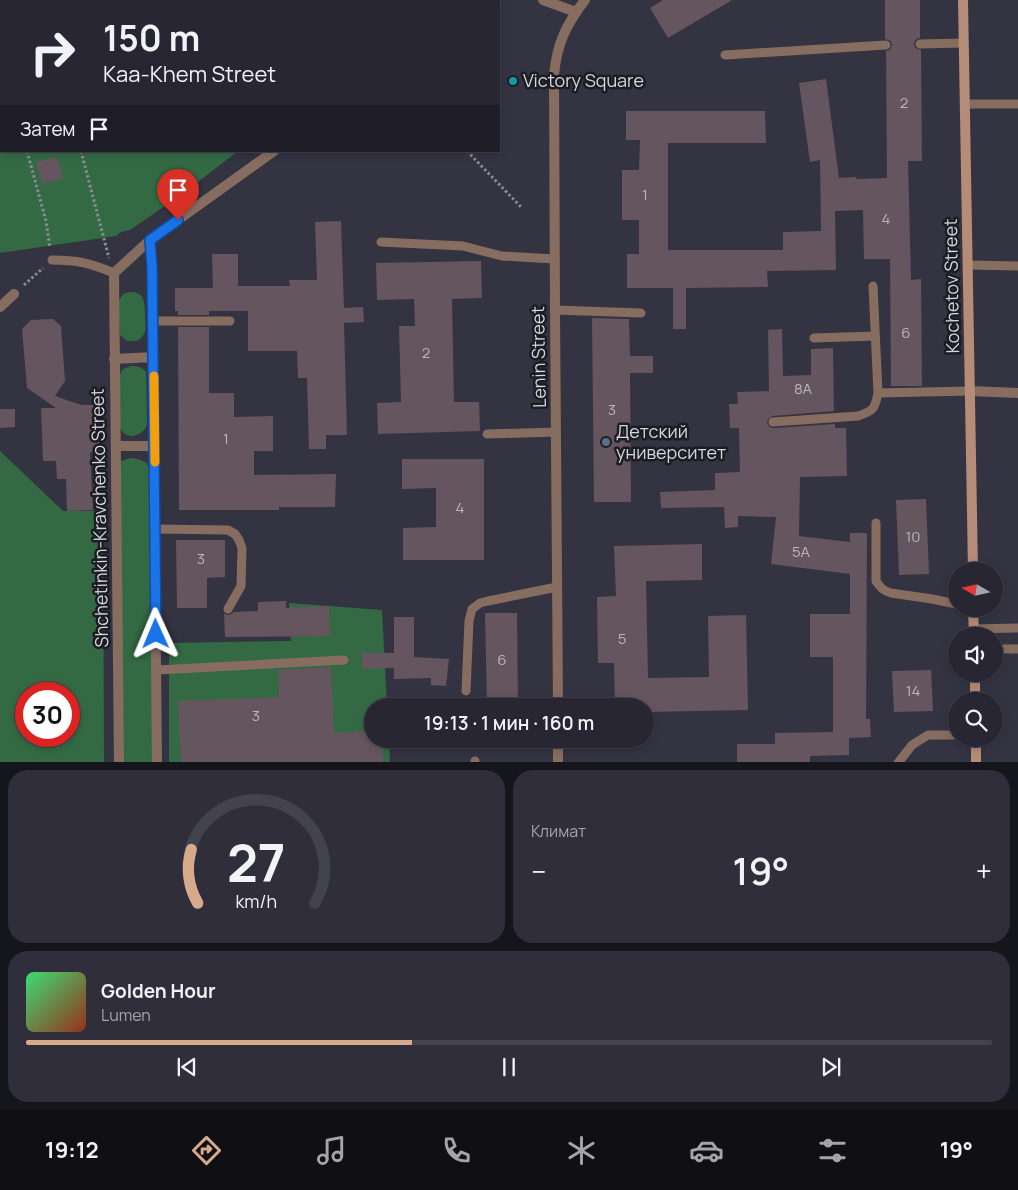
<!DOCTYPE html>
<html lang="ru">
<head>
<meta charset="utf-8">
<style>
	body { margin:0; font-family:Manrope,sans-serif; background:#2f2e3a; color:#f1f3f6; height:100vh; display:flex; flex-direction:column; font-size:19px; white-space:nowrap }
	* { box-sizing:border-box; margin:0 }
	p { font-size:16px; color:#a4a5ac }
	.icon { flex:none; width:28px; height:28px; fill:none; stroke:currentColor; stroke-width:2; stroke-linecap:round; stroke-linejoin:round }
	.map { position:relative; height:762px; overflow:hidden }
	.details { display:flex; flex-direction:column; gap:8px; padding:8px; background:#15151c; flex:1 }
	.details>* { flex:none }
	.hud { position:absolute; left:0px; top:0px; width:500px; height:152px; box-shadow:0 2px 8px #0003,0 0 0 1px #43434d; background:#272632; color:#f1f3f6; overflow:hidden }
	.needle { width:32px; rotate:279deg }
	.controls { position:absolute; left:948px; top:562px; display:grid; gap:10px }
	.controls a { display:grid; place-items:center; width:55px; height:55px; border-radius:50%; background:#272632; box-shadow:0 2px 8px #0003,0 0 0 1px #43434d; font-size:25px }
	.speed { position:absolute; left:15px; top:682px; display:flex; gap:10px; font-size:25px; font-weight:700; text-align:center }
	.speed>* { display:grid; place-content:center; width:65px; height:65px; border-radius:50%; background:#272632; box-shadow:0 2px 8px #0003,0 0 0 1px #43434d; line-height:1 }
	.speed .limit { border:8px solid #d22; background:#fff; color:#111 }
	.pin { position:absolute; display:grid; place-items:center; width:42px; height:42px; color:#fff; margin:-51px -21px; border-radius:50% 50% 50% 0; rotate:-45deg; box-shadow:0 0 5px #0007 }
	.pin .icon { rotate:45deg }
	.me { position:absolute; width:55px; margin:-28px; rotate:359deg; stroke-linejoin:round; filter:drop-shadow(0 0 4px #0008) }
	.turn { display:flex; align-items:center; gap:18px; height:105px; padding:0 20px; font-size:22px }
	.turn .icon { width:65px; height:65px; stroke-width:2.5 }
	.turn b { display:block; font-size:35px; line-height:42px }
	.then { display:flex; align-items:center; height:48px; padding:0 20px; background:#0003; gap:10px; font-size:19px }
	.big { font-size:38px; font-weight:600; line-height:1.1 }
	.details .card { flex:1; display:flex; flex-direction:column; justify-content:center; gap:8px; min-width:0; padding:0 18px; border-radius:20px; background:#2f2e3a }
	.details .dial { align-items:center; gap:0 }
	.dial svg { height:130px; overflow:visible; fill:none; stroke:#43434d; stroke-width:7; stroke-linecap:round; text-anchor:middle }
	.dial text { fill:#f1f3f6; stroke:none }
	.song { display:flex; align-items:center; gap:15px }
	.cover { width:60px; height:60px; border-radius:8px; background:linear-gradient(135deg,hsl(140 70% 55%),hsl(10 70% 35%)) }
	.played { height:5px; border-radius:2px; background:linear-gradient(90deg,#d6ab8b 40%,#43434d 40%) }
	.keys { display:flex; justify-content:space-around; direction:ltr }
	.heat { display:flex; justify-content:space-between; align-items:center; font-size:28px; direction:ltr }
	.details .tiles { flex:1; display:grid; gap:8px; grid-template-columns:1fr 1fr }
	.card:last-child { grid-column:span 2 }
	.trip { position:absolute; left:364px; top:698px; width:290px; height:50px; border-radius:25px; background:#272632; box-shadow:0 2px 8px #0003,0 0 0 1px #43434d; font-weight:600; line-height:50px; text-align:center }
	.tabs { display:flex; height:80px; justify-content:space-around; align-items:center; background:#100f14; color:#a4a5ac }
	.tabs .icon { width:35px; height:35px }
	.tabs .active { color:#d6ab8b }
	.tabs b { font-size:22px; color:#f1f3f6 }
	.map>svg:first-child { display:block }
	.green { fill:#336a44; fill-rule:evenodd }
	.building { fill:#65555e }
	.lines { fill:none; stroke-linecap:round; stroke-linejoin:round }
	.path { stroke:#8b8b97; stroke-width:3; stroke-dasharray:2.5 2.5; stroke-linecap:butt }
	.service { stroke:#876d60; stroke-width:9 }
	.pedestrian { stroke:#876d60; stroke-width:10 }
	.minor { stroke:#876d60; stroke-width:10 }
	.secondary { stroke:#b58c78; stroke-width:10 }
	.route-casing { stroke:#114b97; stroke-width:12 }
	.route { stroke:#1a73e8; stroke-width:9 }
	.slow { stroke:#f59e0b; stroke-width:9 }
	.culture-dot { fill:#0f9aa8; stroke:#1c1c23; stroke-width:2 }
	.service-dot { fill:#5c6f8a; stroke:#1c1c23; stroke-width:2 }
	.labels { text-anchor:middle; stroke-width:5; stroke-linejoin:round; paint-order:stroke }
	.number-label { font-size:15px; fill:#bab6bf }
	.poi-label { font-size:18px; fill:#d6d6df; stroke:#1c1c23; text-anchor:start }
	.street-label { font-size:18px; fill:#d6d6df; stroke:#1c1c23 }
</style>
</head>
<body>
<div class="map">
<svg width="1018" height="763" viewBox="0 0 1018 763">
	<rect width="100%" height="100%" fill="#343342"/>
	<path class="green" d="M0,0H404L402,1H1V151H238L181,195L130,230L121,232L116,236L0,253Z
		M129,292C145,291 145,303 145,316C145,321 146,327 145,332C143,337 140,339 136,341H127L120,335L118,302L123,294Z
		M131,366C137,366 142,367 146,372L147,425C142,437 125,441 120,427C118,422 118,376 121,372C123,368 127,368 131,366Z
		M0,451L63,511H103L104,762H0ZM26,694H69V736H26Z
		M132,458L138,459L147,463L149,469L153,762H122L120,462L127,459Z
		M289,603L382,610L387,706H372V739H389L390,762H169V643L291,641Z"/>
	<path class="building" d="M663,0H732L668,38L650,8Z
		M885,0H920V38L916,39L914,44L915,48L921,50L922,161H908L911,280L921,279L922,386H891L890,259H864L863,210L835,211L836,270L767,271L768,287L686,288V329H673V288H627V254H639V220H622V170H639L640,140H626V111H765L766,143H668V250H783V232L821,231L820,160L810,162L799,83L826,79L839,178L856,177V179L887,178L886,51L890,50L892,45L891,41L885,39Z
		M57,157L63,178L42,184L36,162Z
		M341,221L344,308L363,307L364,322L344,323L347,435H326V449H309L307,378H298L297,351H248V311H209V315H178V311H175V288H213L212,254H238V286H290L289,280H317L315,222Z
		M481,261L482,298L452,299L454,402H479L480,431L378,434L377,403L401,402L399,326H415L414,299L377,300L376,263Z
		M592,318L629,319L630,356H653V373H630L631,502H594Z
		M53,319L61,326L65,381L55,396L81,405H98L100,452H90L93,510L67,511L66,479H57L56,461H43L41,408H56L27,388L22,329L31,320Z
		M178,327H209V393H234V417L273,416V451H254V475L336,474L335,507H279V510H179Z
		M782,329L783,376L811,375V349L833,348L834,411L773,416L768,419L767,423L770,427L773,428L835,424V428H846L847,476L800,477L799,536L850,542V533H867L866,719H870L871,737L849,738V755L810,756V763H737V744H775V733L833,732V657H810V614H850V574L771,564L776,517L738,516V527L725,528L724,507L661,508L660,492L715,490V473L740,472L739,428H730L729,404H738L737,392L769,391L768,330Z
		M0,409H15V427L0,428Z
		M402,459H484V560H403V528L436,527V488L402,489Z
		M926,499L929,574L899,575L896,500Z
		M176,540H225V577L207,578V608H177Z
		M702,544V580L646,581L648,678L709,677L708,616L746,615L748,710L645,712V706H615L614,663H598L597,597L616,596L614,546Z
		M286,601V608L329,606L330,636L225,637L224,614L229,615L234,612L258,611V602Z
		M485,613H517L518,706H487Z
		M394,617H414V657L449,659L446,686L431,685V678L394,679V668L362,669V653H394Z
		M331,667L334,733L372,731V739H382L383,763H181L178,701L279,697L278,670Z
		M931,670L933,711L894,712L892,671Z"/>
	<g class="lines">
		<path class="path" d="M39,0L40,1
			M0,52L1,57
			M27,151L46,221L50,248
			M81,151L109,258
			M467,151L522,208
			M24,285L43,268"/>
		<path class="service" d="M920,44L963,43
			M725,55L886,45
			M965,104H1018
			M381,242L463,246L502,256L554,259
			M52,260C77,260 90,263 114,273
			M968,265L1018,266
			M555,310L641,313
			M153,321H230
			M814,338L875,336
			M878,393L970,391
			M773,422L858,416C873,411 875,409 878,393L873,286
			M487,434L556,432
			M876,523V581C880,587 883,591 891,593L932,599L956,604
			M155,529L228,530L235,534L239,540L242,548L241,586L228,609
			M973,629L1018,628
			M994,649H1018
			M157,670L344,660
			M466,691L469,621L472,609L480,603L488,601L557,587
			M475,761V763
			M898,763L912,745L928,735H956"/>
		<path class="pedestrian" d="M0,307L14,294"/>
		<path class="minor" d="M543,0L576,12
			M474,1L476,0
			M150,240L152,267L157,763
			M114,359L153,357
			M970,391L1018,393
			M116,446H154
			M558,706L555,310L554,75C557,43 566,25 585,0
			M558,739V763
			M119,763L114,273L150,240L274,151"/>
		<path class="secondary" d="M963,0L973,571
			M973,609L974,636
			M975,674V701
			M976,739V763"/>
	</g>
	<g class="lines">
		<g class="route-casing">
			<path id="route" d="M156,634L152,267L150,240L178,220"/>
		</g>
		<use href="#route" class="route"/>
		<path class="slow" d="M154,376L155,462"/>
	</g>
	<circle class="culture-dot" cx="513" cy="81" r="5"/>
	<circle class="service-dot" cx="606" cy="442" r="5"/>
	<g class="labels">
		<g class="number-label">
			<text x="904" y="108">2</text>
			<text x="645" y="200">1</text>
			<text x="886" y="224">4</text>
			<text x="906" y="338">6</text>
			<text x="426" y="358">2</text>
			<text x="803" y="394">8А</text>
			<text x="612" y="415">3</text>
			<text x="226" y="444">1</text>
			<text x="460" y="513">4</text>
			<text x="913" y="542">10</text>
			<text x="801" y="557">5А</text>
			<text x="201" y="564">3</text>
			<text x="622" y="644">5</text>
			<text x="502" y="665">6</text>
			<text x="913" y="696">14</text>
			<text x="256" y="721">3</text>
		</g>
		<g class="poi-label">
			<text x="523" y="87">Victory Square</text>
			<text x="616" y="438">Детский<tspan x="616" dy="21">университет</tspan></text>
		</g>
		<g class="street-label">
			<text transform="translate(952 286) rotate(-91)" y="6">Kochetov Street</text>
			<text transform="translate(539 357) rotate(-91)" y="6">Lenin Street</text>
			<text transform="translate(100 518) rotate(-91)" y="6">Shchetinkin-Kravchenko Street</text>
		</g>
	</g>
</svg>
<div class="controls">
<a><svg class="needle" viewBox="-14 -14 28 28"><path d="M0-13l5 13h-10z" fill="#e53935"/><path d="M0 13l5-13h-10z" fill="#a4a5ac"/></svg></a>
<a><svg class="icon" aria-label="sound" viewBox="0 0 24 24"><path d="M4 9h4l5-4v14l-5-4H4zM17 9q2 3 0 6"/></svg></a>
<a><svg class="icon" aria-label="search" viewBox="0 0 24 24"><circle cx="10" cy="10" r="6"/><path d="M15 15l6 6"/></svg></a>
</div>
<div class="speed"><div class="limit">30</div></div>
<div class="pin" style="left:178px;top:220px;background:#d93025"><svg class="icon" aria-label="arrive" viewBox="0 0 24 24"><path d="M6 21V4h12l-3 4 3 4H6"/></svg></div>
<svg class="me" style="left:156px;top:634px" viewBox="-20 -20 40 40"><path d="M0-17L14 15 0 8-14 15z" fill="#1a73e8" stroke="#fff" stroke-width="4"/></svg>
<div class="trip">19:13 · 1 мин · 160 m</div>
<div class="hud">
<div class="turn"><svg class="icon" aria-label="right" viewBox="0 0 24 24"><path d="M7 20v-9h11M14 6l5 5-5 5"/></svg><div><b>150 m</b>Kaa-Khem Street</div></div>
<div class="then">Затем<svg class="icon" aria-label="arrive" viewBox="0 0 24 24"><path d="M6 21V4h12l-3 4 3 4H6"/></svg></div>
</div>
</div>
<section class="details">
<div class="tiles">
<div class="card dial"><svg viewBox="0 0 100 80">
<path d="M14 69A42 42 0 1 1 86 69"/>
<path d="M14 69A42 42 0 0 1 10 36" stroke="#d6ab8b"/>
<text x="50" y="56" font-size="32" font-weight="700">27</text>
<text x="50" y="72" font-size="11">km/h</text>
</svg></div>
<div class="card"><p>Климат</p>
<div class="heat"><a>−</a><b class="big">19°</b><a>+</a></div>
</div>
<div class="card">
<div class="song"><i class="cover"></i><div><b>Golden Hour</b><p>Lumen</p></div></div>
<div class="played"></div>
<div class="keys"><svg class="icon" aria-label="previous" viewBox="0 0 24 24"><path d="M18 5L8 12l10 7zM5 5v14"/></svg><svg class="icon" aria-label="pause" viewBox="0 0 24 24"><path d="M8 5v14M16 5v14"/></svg><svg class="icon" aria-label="next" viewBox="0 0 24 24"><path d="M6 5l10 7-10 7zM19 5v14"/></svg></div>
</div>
</div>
</section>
<nav class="tabs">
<b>19:12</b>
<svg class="icon active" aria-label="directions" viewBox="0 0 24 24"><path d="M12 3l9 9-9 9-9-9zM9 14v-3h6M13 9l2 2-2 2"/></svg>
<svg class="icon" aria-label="music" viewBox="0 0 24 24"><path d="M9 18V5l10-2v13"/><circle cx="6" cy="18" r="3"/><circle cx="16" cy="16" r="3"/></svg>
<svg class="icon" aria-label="phone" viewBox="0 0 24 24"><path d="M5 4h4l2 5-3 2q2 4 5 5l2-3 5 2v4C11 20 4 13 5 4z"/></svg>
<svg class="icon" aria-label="climate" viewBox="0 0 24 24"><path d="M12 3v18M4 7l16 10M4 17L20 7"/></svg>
<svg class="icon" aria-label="car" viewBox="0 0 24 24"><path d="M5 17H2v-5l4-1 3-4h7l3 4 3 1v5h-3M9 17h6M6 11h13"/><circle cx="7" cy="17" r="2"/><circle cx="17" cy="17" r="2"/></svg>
<svg class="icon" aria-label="filters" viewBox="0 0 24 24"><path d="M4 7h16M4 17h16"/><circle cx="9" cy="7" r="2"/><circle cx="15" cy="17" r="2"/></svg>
<b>19°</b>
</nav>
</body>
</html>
